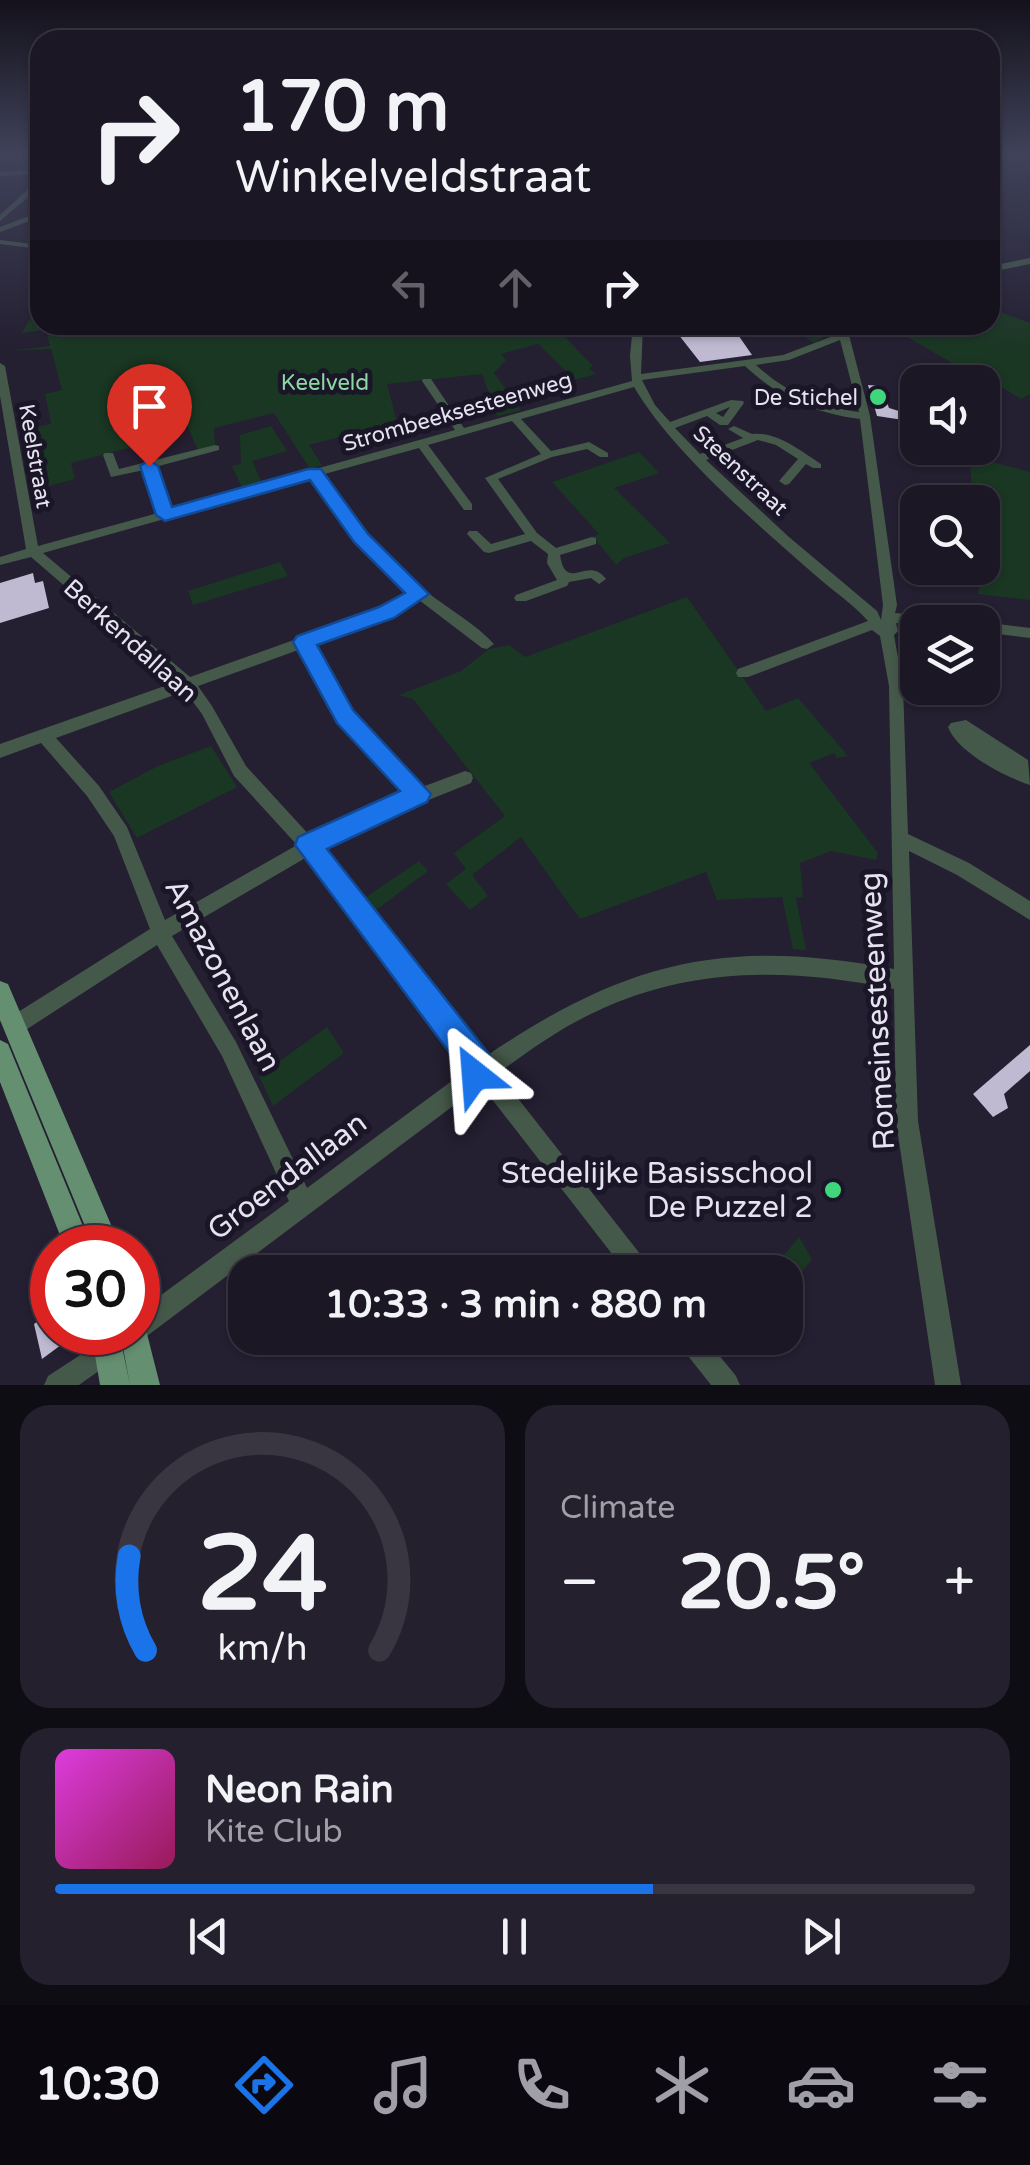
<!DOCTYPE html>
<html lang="en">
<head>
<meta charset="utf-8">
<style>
	body { margin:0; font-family:"Varela Round",sans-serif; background:#24202d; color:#f1f3f6; height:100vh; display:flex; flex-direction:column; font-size:38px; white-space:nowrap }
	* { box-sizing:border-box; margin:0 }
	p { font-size:32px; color:#a09fa7 }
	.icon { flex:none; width:55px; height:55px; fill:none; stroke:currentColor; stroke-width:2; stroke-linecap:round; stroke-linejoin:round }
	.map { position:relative; height:1385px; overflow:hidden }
	.drawer { display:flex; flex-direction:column; gap:20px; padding:20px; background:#0f0d14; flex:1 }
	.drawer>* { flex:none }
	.top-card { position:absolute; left:30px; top:30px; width:970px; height:305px; border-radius:30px; box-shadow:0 2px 8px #0004,0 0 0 2px #393642; background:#1b1725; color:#f1f3f6; overflow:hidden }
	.controls { position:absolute; left:900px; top:365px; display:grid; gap:20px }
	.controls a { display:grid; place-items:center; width:100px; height:100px; border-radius:20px; background:#1b1725; box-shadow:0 2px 8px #0004,0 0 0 2px #393642; font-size:50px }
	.speed { position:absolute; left:30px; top:1225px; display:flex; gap:20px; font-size:50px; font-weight:700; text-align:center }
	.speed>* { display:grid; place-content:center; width:130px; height:130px; border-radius:50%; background:#1b1725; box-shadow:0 2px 8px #0004,0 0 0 2px #393642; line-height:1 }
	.speed .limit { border:15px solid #d22; background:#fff; color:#111 }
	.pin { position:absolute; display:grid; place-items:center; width:85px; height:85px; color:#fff; margin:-102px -42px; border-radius:50% 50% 50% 0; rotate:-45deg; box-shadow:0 0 10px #0007 }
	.pin .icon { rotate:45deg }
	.me { position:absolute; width:110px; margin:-55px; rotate:332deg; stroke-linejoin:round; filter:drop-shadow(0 0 8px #0008) }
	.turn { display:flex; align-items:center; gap:35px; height:210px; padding:0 40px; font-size:45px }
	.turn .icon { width:130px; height:130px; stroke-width:2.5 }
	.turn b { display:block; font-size:70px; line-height:85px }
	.lanes { display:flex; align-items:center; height:95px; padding:0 40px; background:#0003; justify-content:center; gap:50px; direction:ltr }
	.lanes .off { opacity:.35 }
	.big { font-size:75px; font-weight:800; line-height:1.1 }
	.drawer .widget { flex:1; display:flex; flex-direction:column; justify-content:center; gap:15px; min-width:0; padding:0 35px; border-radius:30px; background:#24202d }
	.drawer .dial { align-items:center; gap:0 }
	.dial svg { height:260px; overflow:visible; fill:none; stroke:#393642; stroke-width:7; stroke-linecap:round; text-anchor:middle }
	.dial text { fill:#f1f3f6; stroke:none }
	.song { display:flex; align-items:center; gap:30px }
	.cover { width:120px; height:120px; border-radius:15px; background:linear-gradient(135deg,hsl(300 70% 55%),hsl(330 70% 35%)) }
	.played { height:10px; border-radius:5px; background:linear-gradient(90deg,#1a73e8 65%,#393642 65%) }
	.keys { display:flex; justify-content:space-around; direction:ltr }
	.heat { display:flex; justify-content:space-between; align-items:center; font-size:55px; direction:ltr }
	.drawer .tiles { flex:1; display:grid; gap:20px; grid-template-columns:1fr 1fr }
	.widget:last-child { grid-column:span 2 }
	.trip { position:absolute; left:228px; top:1255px; width:575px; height:100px; border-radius:30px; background:#1b1725; box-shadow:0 2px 8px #0004,0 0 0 2px #393642; font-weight:800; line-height:100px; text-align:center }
	.menu { display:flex; height:160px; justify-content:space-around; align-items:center; background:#0b090f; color:#a09fa7 }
	.menu .icon { width:70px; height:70px }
	.menu .current { color:#1a73e8 }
	.menu b { font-size:45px; color:#f1f3f6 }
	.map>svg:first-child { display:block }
	.green { fill:#1a3723 }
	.building { fill:#bfbad2 }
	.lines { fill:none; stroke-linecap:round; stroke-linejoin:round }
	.minor { fill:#45594a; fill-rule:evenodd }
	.major { fill:#658f71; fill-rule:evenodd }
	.route { fill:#1a73e8; stroke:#114b97; stroke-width:2.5 }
	.poi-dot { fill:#40d77c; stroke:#1a1627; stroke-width:4 }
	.labels { text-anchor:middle; stroke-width:10; stroke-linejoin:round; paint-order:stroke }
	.far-park-label { font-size:22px; fill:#8cd8a2; stroke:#1a1627 }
	.far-poi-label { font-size:22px; fill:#e6e3f0; stroke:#1a1627; text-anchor:end }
	.far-street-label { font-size:22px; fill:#e6e3f0; stroke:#1a1627 }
	.street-label { font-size:25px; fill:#e6e3f0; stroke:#1a1627 }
	.near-street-label { font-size:30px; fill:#e6e3f0; stroke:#1a1627 }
	.near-poi-label { font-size:30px; fill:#e6e3f0; stroke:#1a1627; text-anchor:end }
</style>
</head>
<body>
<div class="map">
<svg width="1030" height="1385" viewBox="0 0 1030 1385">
	<rect width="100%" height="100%" fill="#241f31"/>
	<path class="green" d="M40,302V325H599L597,334L561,333L593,366L589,368L596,374L567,382L577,394L565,381L573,378L538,344L501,354L506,360L494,373L521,410L498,416L481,395L489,393L482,374L387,384L397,422L309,445L322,465L310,469L274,413L214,428L215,445L198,450L186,423L167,428L171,437L71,463L75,479L33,490L21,430L51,424L45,394L62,390L51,349L6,351L50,346L46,330L22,333Z
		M1000,312L1030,323V394L1021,399L1003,388L997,389L904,335L845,325L814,343L788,325H950L965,332L977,325H990V318Z
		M271,426L287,451L252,461L262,483L242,488L232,466L241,464L240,435Z
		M639,452L659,473L614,488L670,543L624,558L616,565L593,537L599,534L552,482Z
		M970,456L1030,472V600L978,594L980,584L957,581L960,574L943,568H982L983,544L990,543L983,523L982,502H974L972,496Z
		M280,562L288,576L193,605L188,591Z
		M687,597L766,711L798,698L848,756L837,758L834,753L809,763L878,853L876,860L831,851L800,863L803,897L796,898L806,950L793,949L782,897L717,900L706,872L580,919L521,837L472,875L488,896L470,910L446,884L466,869L454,853L505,816L413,699L399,695L461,671L489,649L509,645L525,657Z
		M211,746L237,787L137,838L109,792L158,766Z
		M419,861L428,871L376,910L366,897Z
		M327,1027L344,1053L273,1106L259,1076Z
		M799,1237L812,1259L785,1294V1272H770Z"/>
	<path class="building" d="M721,325L734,329L752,355L700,362L678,334Z
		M868,385L881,386L889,408L909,414L910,421L877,416Z
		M33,573L35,583L43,581L49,608L0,623V583Z
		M1030,1045V1071L1004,1094L1008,1108L993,1117L973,1094Z
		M52,1311V1332H63L65,1342L42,1359L34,1324Z"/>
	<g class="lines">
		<path class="minor" d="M990,155H998L990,160Z
			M40,170V174L0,176V172Z
			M37,181H40V187L0,221V215Z
			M40,212V217L0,232V227Z
			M0,240L40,245V249L0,244Z
			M1030,258V264L990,272V266Z
			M633,325H643L641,374L783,355L841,333L849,335L870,416L897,605L895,613L936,617L943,622H918V625L896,623L898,631L894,635L903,686L908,834L969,863L1030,901V920L957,875L909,851L918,1121L961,1385H935L896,1121L894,989C791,968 692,966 595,1012C560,1028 529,1051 498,1073L648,1264L652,1272H626L481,1085L147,1336L138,1339L129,1336L128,1332H138V1312L289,1201L222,1056L157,945L21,1033L14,1036L7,1033L4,1026L7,1019L150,929L114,836L87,796L41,743L0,758V744L176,682L31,557L0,565V557L26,549L0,396V363L5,366L38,546L158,513L144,470L111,477L103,455L105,453H113L119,469L215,445L219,446V450L155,467L169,510L455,430L422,381L423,379H431L464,428L632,381L630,356ZM840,340L859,412C819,407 785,392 756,365L789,360ZM745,366C778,397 815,413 860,419L883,605L881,620L877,611L789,537L706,460L758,440L776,445L798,459L779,481L785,485L789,484L806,464L813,468H821V464C801,451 777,431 752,434L734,426L728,429L743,438L700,454L675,428L707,416L720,425H728L744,403L743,401L731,400L670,422L655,405L642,380ZM634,387C673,453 756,523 815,575C832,590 853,604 868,621L738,669L736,673L738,677H748L872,630L880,636L889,686L894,969C726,937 625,961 485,1057L322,850L411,807L471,783L473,778L471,773L465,771L422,787L350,712L313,645L385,619L419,600L482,648L487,649L494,644C477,625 447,608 426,591C385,558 351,518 321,475L419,448L464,510H472V504L428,445L512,421L541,454L485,478L525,534L491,544L477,531H469L467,534L484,552L489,553L531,541L548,554L547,563L557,580L516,595L514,598L516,601H526L567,586L569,582L591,578L599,584L606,579C588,554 566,594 560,555L596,544V538L592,537L556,548L537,533L498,479L552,457L587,449L600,457H608V453L589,442L551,451L521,419ZM730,407L723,417L716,413ZM311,478L366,549L410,593L375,611L190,677L43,553ZM301,649L340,720L407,793L312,838L246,766L212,706L198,686ZM185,691L202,714L234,776L297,845L165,920L127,827L99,786L56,738ZM307,857L468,1069L307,1188L236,1042L172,936Z
			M980,622H982L1030,628V638L982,632V622Z
			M966,720L1028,760L1030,785C1005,777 957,752 948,727L951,723Z
			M111,1335L120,1338L123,1347L120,1356L79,1385H44L48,1376Z
			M678,1338H705L736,1376L740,1385H711L681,1347Z"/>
		<path class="major" d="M0,981L8,984L121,1248H94L0,1020Z
			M0,1040L8,1044L92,1248H65L0,1082Z
			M138,1319L144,1322L160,1385H130L120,1332H138Z
			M91,1332H119L130,1385H100Z"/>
	</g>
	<linearGradient id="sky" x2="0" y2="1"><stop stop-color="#14111b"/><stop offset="0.44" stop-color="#3f425a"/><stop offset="1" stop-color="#3f425a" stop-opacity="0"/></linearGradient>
	<rect width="1030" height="349" fill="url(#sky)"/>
	<path class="route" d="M149,460L158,466L172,507L308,469H321L368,534L429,594L394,618L317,645L353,710L431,794L427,802L327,849L489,1054L494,1065L486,1086L475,1090L464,1086L461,1068L295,845L298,837L400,791L337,723L293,642L297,636L379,607L405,593L354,542L310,480L165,521L156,515L140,466Z"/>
	<g class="poi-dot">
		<circle cx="878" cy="397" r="10"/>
		<circle cx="833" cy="1190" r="10"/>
	</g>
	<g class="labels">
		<g class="far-park-label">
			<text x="325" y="390">Keelveld</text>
		</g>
		<g class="far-poi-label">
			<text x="858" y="405">De Stichel</text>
		</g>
		<g class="far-street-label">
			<text transform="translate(457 411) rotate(-16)" y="8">Strombeeksesteenweg</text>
			<text transform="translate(36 456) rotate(80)" y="8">Keelstraat</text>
			<text transform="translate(741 470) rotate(43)" y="8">Steenstraat</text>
		</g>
		<g class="street-label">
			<text transform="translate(131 640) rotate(42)" y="9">Berkendallaan</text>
		</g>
		<g class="near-street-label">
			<text transform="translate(223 975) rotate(62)" y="10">Amazonenlaan</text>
			<text transform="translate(877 1011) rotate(-93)" y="10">Romeinsesteenweg</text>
			<text transform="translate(287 1176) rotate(-37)" y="10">Groendallaan</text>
		</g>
		<g class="near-poi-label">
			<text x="813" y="1183">Stedelijke Basisschool<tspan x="813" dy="34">De Puzzel 2</tspan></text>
		</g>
	</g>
</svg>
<div class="controls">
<a><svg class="icon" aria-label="sound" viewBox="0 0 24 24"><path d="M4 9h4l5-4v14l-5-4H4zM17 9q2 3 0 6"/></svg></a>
<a><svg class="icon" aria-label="search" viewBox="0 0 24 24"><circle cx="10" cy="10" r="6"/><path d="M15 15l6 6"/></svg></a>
<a><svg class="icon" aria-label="layers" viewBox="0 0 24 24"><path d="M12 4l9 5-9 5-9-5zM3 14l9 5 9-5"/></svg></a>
</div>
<div class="speed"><div class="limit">30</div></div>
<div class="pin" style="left:149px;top:466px;background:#d93025"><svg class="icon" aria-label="arrive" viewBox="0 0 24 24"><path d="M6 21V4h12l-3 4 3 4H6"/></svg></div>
<svg class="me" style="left:475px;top:1075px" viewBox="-20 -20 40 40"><path d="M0-17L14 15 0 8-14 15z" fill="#1a73e8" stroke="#fff" stroke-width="4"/></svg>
<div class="trip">10:33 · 3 min · 880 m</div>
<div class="top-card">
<div class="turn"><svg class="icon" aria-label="right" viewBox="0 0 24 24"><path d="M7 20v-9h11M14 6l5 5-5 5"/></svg><div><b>170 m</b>Winkelveldstraat</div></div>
<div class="lanes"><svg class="icon off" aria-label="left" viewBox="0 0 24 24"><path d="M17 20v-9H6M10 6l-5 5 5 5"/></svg><svg class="icon off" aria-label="ahead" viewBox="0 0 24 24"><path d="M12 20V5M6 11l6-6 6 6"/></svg><svg class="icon" aria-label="right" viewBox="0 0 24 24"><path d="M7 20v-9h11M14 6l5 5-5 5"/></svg></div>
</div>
</div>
<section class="drawer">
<div class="tiles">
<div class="widget dial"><svg viewBox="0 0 100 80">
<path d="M14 69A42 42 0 1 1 86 69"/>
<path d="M14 69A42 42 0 0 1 9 40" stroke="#1a73e8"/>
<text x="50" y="56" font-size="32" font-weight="700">24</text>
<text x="50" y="72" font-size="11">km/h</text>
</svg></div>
<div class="widget"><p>Climate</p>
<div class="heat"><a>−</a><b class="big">20.5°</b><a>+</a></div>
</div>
<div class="widget">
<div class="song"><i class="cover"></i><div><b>Neon Rain</b><p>Kite Club</p></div></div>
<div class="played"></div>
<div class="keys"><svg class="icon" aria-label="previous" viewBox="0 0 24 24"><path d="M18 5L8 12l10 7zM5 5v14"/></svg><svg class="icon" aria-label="pause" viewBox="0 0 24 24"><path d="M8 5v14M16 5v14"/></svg><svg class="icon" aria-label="next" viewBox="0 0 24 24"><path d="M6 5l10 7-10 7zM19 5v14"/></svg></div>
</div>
</div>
</section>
<nav class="menu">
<b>10:30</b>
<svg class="icon current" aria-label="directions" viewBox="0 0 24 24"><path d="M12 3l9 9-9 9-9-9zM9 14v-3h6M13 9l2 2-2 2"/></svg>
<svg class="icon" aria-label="music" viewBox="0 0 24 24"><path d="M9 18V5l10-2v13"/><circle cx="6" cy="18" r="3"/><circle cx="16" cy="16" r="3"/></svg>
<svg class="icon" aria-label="phone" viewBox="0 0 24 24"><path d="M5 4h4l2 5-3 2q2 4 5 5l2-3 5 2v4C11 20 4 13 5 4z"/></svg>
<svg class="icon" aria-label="climate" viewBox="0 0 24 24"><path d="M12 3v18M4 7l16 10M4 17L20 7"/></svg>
<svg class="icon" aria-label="car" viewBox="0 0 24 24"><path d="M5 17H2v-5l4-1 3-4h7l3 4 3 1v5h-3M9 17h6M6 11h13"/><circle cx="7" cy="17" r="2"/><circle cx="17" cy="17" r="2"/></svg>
<svg class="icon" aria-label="filters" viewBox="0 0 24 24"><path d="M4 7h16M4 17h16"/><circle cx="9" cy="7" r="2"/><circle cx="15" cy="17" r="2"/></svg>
</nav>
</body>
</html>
